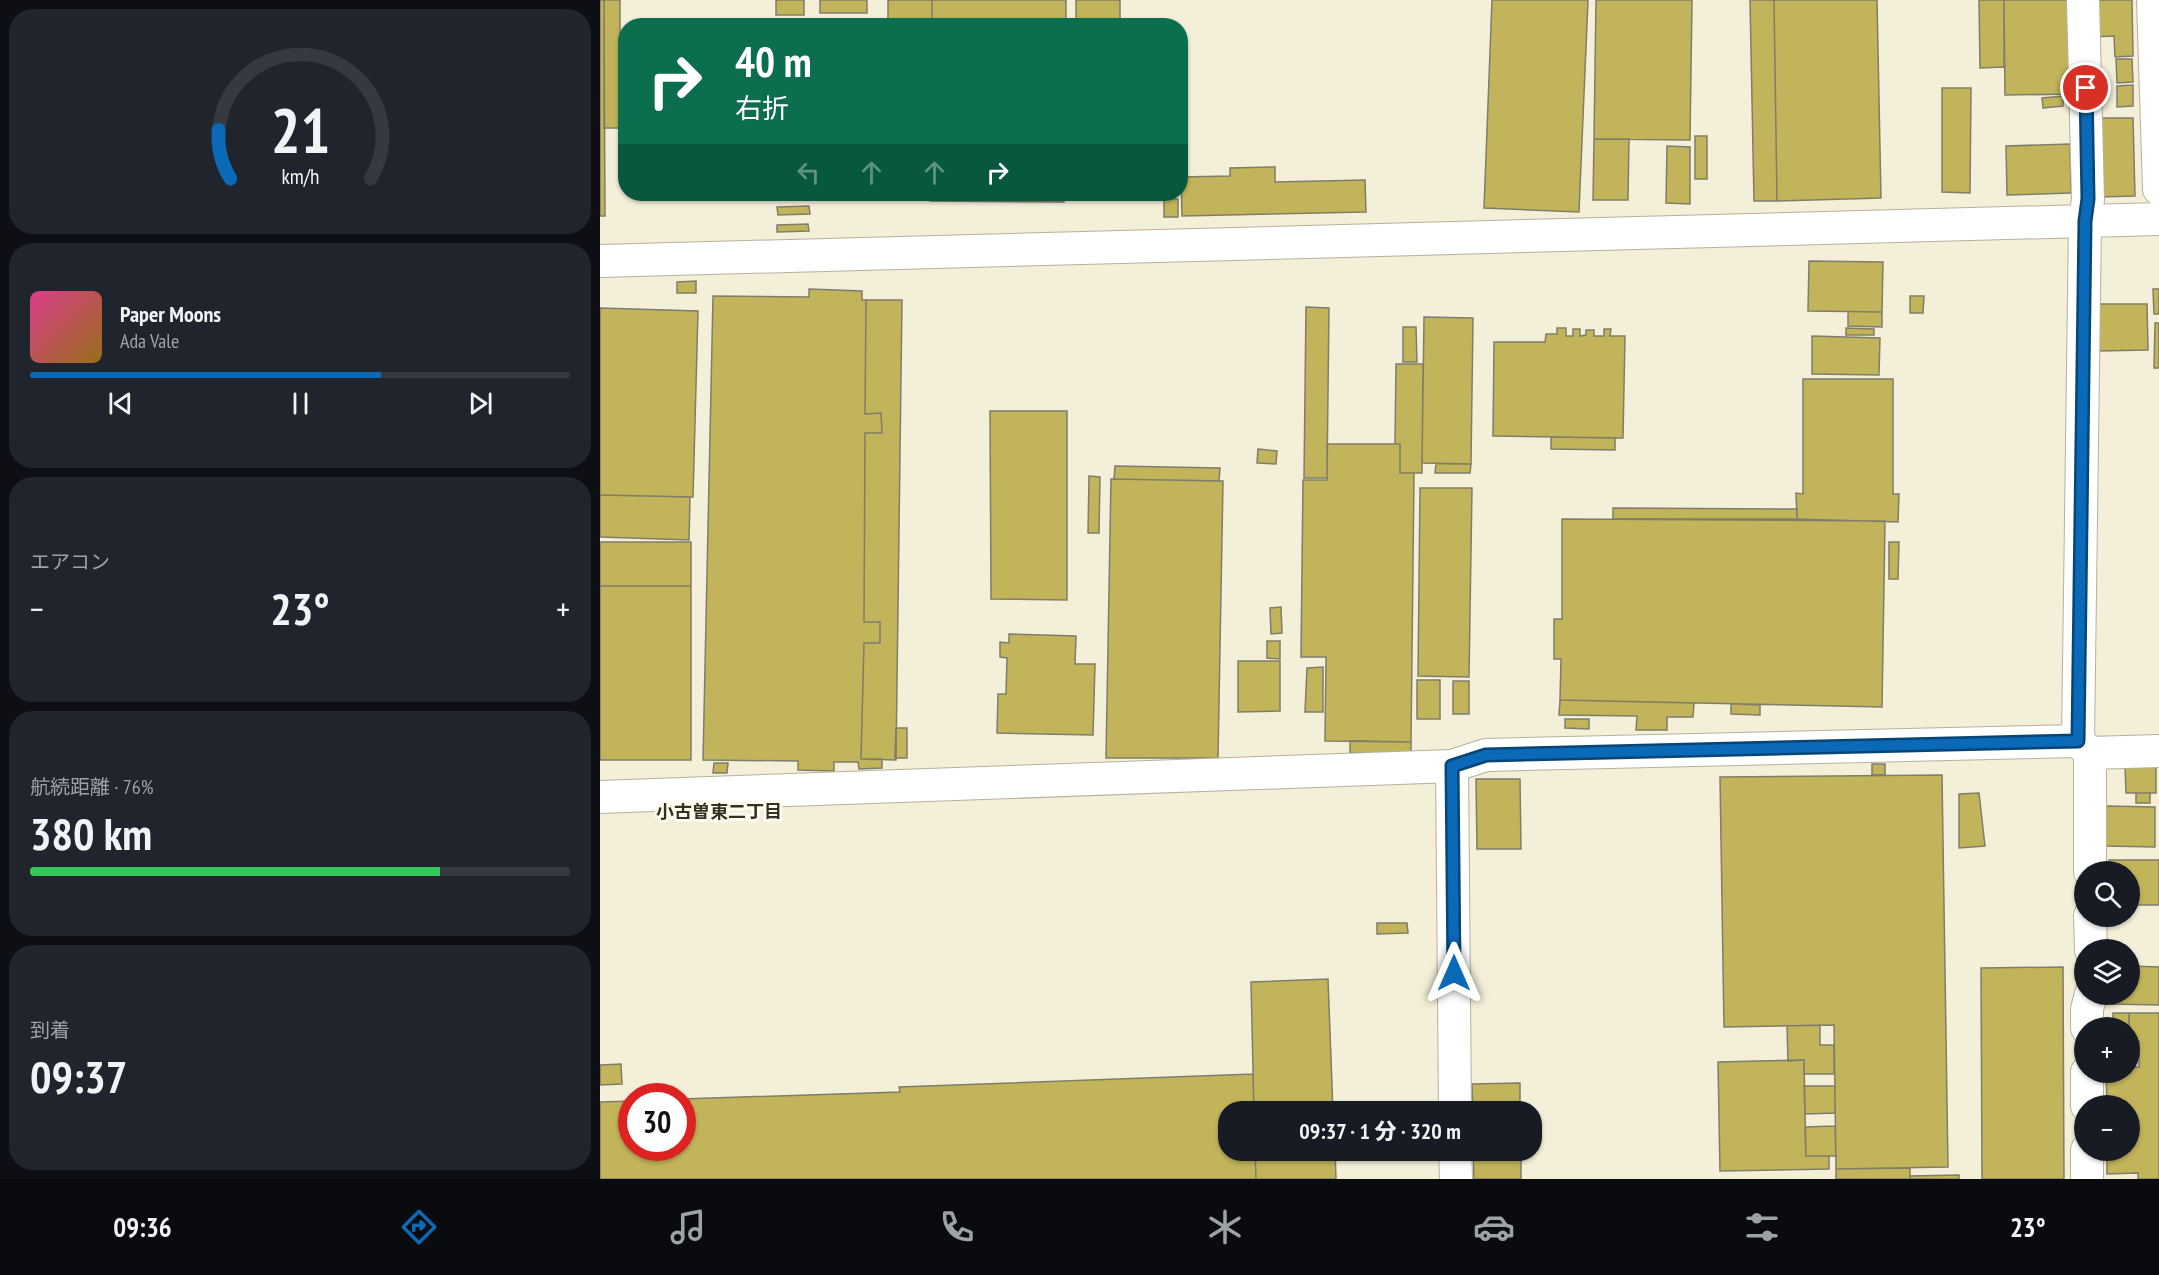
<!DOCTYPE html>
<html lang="ja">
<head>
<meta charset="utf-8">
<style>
	body { margin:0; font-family:"PT Sans Narrow","Noto Sans JP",sans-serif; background:#20242c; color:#f1f3f6; height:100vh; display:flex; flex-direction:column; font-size:22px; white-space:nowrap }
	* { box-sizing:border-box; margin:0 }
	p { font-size:20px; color:#9ea1a6 }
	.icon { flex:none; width:33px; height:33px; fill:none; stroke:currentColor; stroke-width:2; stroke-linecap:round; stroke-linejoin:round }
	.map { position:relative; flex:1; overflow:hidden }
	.details { display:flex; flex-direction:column; gap:9px; padding:9px; background:#0d0f14; width:600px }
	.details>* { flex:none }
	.banner { position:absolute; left:18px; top:18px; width:570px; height:183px; border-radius:24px; box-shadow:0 2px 4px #0004; background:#0b6e4f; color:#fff; overflow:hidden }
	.fabs { position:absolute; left:1474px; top:861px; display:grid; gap:12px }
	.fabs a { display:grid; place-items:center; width:66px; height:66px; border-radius:50%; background:#171b24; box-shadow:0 2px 4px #0004; font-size:30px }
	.speed { position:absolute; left:18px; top:1083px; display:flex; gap:12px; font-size:30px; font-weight:700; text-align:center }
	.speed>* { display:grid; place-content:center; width:78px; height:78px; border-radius:50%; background:#171b24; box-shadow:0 2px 4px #0004; line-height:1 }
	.speed .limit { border:9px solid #d22; background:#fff; color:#111 }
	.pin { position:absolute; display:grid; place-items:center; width:51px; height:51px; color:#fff; margin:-26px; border:3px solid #fff; border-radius:50%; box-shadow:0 2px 6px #0007 }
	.me { position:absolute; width:66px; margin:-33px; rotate:0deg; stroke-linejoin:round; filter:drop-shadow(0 0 4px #0008) }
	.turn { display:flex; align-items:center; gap:21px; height:126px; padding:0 18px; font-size:27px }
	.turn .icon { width:78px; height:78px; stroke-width:2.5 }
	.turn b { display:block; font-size:42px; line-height:51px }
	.lanes { display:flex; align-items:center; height:57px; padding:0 18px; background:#0003; justify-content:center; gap:30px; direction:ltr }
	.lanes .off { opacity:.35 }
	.big { font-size:45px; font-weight:800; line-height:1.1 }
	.details .tile { flex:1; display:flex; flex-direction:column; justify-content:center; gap:9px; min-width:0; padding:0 21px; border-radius:24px; background:#20242c }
	.details .dial { align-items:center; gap:0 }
	.dial svg { height:156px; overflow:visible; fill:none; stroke:#363941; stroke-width:7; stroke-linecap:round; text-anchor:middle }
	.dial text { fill:#f1f3f6; stroke:none }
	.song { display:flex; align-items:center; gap:18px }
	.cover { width:72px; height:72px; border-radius:9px; background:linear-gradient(135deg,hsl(330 70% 55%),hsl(40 70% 35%)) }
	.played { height:6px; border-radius:3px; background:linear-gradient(90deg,#0b6ab7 65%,#363941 65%) }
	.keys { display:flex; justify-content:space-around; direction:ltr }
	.heat { display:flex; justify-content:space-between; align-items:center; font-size:33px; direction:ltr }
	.charge { height:9px; border-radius:4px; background:linear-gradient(90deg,#34c759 76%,#363941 0) }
	.trip { position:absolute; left:618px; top:1101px; width:324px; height:60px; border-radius:24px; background:#171b24; box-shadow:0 2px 4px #0004; font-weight:800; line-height:60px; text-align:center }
	.menu { display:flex; height:96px; justify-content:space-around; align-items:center; background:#090b0e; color:#9ea1a6 }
	.menu .icon { width:42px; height:42px }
	.menu .active { color:#0b6ab7 }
	.menu b { font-size:27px; color:#f1f3f6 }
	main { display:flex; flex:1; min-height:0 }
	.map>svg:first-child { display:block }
	.building { fill:#c2b45b; stroke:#807d69; stroke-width:1.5 }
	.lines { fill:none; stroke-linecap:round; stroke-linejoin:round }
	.minor-casing { stroke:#b5b29c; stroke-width:34 }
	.minor { stroke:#fff; stroke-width:32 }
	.route-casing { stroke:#074577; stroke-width:15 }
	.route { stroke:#0b6ab7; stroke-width:10 }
	.labels { text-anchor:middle; stroke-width:6; stroke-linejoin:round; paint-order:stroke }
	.neighbourhood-label { font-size:18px; font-weight:bold; fill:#34311f; stroke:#fefcef }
</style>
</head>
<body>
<main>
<section class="details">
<div class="tile dial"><svg viewBox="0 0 100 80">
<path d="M14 69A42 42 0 1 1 86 69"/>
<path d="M14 69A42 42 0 0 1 8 44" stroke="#0b6ab7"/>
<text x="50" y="56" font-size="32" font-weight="700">21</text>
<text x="50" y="72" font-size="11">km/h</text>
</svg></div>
<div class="tile">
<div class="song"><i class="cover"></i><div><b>Paper Moons</b><p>Ada Vale</p></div></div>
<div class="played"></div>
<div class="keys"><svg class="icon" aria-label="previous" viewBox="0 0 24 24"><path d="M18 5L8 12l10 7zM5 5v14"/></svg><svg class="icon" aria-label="pause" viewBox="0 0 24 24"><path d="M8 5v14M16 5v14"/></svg><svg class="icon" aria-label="next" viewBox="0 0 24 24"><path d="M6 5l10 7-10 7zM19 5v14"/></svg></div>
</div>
<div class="tile"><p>エアコン</p>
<div class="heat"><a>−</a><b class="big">23°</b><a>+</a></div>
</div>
<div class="tile"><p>航続距離 · 76%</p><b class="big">380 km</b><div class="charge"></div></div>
<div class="tile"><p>到着</p><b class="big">09:37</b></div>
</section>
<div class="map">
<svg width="1559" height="1179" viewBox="0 0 1559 1179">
	<rect width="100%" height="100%" fill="#f3efd9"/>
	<path class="building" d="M0,0H4L5,216H0Z
		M4,0H20V40H26V128H4Z
		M176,0H204V15H176Z
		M220,0H267V13H220Z
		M288,0H332V26H288Z
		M332,0H466V26H332Z
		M476,0H520V26H476Z
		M892,0H988L979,212L884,208Z
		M996,0H1092L1090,140L994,139Z
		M1150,0H1174L1177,201H1154Z
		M1174,0H1277L1281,198L1177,201Z
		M1379,0H1404V67L1380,68Z
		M1404,0H1476L1477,94L1405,95Z
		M1491,0H1532L1533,56L1515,57L1514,36L1492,37Z
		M223,19L255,22V26H222Z
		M1516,59H1532L1533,82L1517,83Z
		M1533,85V106L1517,107V86Z
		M1342,88H1371L1370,193L1342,192Z
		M1463,96V106L1443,108L1442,98Z
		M1498,118H1533L1535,196L1497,197Z
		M1095,136H1107V179H1095Z
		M994,139H1029L1028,200H993Z
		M1470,144L1471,193L1407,195L1406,146Z
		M1067,146L1090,147V204L1066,203Z
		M675,167V182L765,180L766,212L582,216L581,177L630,176V168Z
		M330,194H464V202L330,201Z
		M564,199H578V217H564Z
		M209,206L210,214L178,215L177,207Z
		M208,224L209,231L177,232V225Z
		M1209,261L1283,262L1282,312L1208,311Z
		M96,281V293H77V282Z
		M209,289L262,291V300H266L265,414L281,413L282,433H265L264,622H280V643H264L261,759H282V768L259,769L258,762H234V771L198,770V761L103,760L113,296L209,297Z
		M1553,289H1559V314H1554Z
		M1310,296H1324L1323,313H1310Z
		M266,300H302L296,760L261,759L264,643H280V622H264L265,433H282L281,413L265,414Z
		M1498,304H1547L1548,350L1498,351Z
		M706,307L729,308L727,478H704Z
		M0,308L98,311L93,497L0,495Z
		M1248,312H1282V327L1248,326Z
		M824,317L873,318L871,464L822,463Z
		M1555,323H1559V368H1554Z
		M803,327H816L817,362H803Z
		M957,328H966V336H973V329H980V336L986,335V330H994V336H1004V329H1011L1010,336H1025L1023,438L893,436L894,342H945L946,334H957Z
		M1246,328L1274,329V335H1246Z
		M1212,336L1280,338L1279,375L1212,374Z
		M796,364H823L822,473H800V444H795Z
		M1203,379H1293V494H1299L1298,522L1197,519L1196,493L1203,494Z
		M390,411H467V600L391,599Z
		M951,437L1015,438V450L951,449Z
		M727,444H800V473H814L811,742L725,741L726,657H701L703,480H727Z
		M658,449L677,451L676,464L657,463Z
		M836,464H871L870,473H835Z
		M515,466L620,468L619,481L514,479Z
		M489,476L500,477L499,533H488Z
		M511,479L623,481L618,758H506Z
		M820,488H872L869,677L818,676Z
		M0,495L90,497L89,540L0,537Z
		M1013,508L1197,509V519H1013Z
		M962,519L1285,521L1282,707L960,700L961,659H954V619H962Z
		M0,542H91V586H0Z
		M1289,542H1299L1298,579H1289Z
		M0,586H91V760H0Z
		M681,607L682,633L671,634L670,608Z
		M409,634L476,636L475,664H495L493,735L397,733L398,694H406L407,658L400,657V642L409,643Z
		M667,641H680V659L667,658Z
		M638,661H680V711L638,712Z
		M723,667V712H705L707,668Z
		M817,680H840V719H817Z
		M853,681H869V714H853Z
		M960,700L1094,703L1093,717H1067V730H1036L1037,716L959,715Z
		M1131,704L1160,705V715L1131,714Z
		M965,719H989V729L965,728Z
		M296,728H307V758H295Z
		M750,741L811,742V754L750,753Z
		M114,763H128L127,773H113Z
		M1272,764H1285V775H1272Z
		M1525,766H1556V793H1526Z
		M1342,775L1348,1167L1236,1169L1234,1025L1124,1027L1120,777Z
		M876,779H920L921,849H877Z
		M1379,793L1385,846L1359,848V794Z
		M1536,793H1550V803H1536Z
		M1506,806L1555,807V847L1506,846Z
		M1509,860H1559V905H1530V872H1509Z
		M777,923H807L808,933L777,934Z
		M1530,966L1559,967V1005L1512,1004V994H1530Z
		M1463,967L1464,1179H1382L1381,968Z
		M728,979L733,1112H654L651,982Z
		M1513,1013H1529V1028H1513Z
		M1529,1013H1559V1179H1538V1173L1507,1174V1150H1530V1106H1507L1506,1072H1530V1067H1539V1041H1530Z
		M1220,1025V1045H1234V1074H1204V1060L1188,1061L1187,1026Z
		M1204,1060L1206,1156H1229V1169L1120,1171L1118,1062Z
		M21,1064L22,1084L0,1085V1065Z
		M653,1074L654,1112H628V1150H655L656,1179H0V1102L32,1101V1148H82V1099L300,1092L299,1087Z
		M920,1083V1112H873L872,1084Z
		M1204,1086H1235V1113L1205,1114Z
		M1235,1126L1236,1156H1206L1205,1127Z
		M655,1150H735L736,1179H656Z
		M873,1150H921V1179H874Z
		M1310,1168V1179H1236V1169Z
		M1359,1175V1179H1310V1176Z"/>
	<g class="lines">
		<g class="minor-casing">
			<path id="minor" d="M1483,0L1488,199L1485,221L1478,741L1490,753V872
				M1553,0L1559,189
				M0,261L1559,219
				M1490,753L1559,751
				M852,766L855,1112
				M0,797L852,766L886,755L1478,741
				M1490,916L1491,950
				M1487,1028V1009L1491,994
				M1487,1072V1106
				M855,1150L856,1179
				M1487,1150V1179"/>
		</g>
		<use href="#minor" class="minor"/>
	</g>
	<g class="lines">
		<g class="route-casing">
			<path id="route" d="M854,973L852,766L886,755L1478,741L1485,221L1488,199L1486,88"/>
		</g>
		<use href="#route" class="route"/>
	</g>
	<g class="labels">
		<g class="neighbourhood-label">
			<text x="119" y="818">小古曽東二丁目</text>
		</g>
	</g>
</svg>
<div class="fabs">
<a><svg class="icon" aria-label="search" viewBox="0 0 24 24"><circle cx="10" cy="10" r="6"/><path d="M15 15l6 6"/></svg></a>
<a><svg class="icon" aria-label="layers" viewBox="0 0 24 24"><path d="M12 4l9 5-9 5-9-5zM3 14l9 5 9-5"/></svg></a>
<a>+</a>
<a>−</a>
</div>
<div class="speed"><div class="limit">30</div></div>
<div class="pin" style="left:1486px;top:88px;background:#d93025"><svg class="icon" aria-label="arrive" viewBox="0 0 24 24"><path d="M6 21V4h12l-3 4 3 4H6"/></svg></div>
<svg class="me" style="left:854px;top:973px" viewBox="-20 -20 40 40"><path d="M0-17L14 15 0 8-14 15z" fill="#0b6ab7" stroke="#fff" stroke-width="4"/></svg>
<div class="trip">09:37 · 1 分 · 320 m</div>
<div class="banner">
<div class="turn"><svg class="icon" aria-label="right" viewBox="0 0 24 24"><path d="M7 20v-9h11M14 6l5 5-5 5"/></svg><div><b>40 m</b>右折</div></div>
<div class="lanes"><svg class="icon off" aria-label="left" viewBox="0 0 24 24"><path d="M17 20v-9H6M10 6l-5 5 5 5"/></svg><svg class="icon off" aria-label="ahead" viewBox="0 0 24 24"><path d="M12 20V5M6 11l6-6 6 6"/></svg><svg class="icon off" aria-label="ahead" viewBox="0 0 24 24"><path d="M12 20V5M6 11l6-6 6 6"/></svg><svg class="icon" aria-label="right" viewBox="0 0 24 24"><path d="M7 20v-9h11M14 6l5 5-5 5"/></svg></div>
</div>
</div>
</main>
<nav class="menu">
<b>09:36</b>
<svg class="icon active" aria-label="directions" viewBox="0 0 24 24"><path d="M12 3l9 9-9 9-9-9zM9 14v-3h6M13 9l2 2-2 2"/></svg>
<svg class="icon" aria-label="music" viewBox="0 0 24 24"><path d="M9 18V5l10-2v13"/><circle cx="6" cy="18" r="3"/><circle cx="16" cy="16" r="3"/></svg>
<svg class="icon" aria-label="phone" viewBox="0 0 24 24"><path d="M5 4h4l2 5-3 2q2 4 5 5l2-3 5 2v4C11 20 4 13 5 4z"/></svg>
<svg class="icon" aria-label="climate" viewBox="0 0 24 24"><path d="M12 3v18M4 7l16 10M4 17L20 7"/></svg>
<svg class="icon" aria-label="car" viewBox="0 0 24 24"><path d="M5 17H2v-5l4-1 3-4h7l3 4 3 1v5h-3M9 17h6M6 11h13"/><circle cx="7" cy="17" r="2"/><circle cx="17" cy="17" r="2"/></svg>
<svg class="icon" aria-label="filters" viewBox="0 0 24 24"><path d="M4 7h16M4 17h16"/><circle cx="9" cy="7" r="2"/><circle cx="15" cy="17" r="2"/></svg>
<b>23°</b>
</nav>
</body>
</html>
